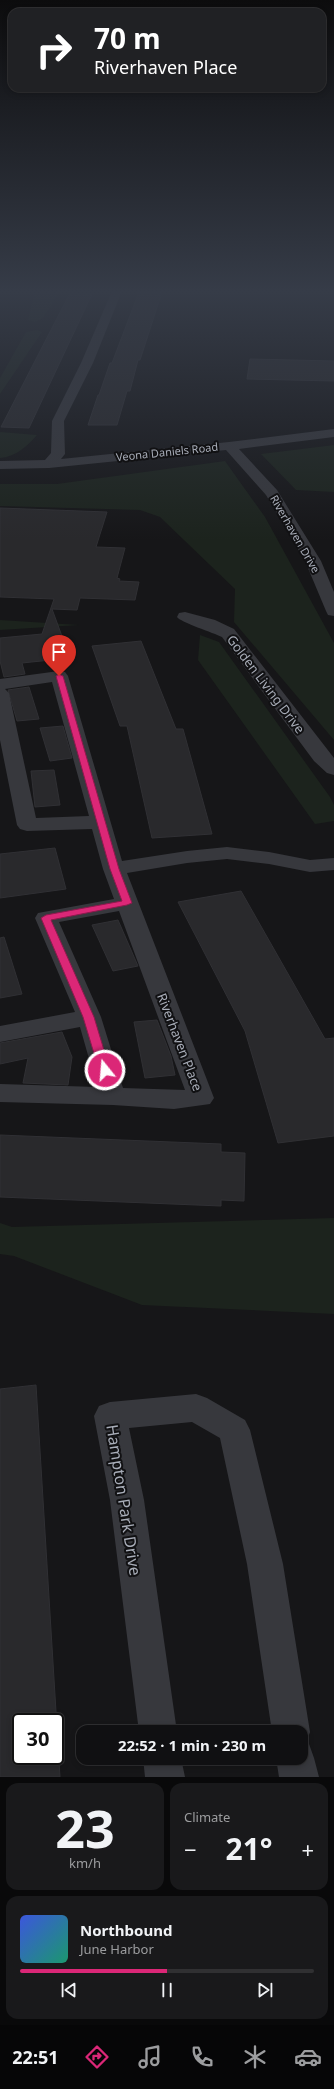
<!DOCTYPE html>
<html lang="en">
<head>
<meta charset="utf-8">
<style>
	body { margin:0; font-family:"Noto Sans",sans-serif; background:#19191b; color:#f1f3f6; height:100vh; display:flex; flex-direction:column; font-size:15px; white-space:nowrap }
	* { box-sizing:border-box; margin:0 }
	p { font-size:13px; color:#9c9d9f }
	.icon { flex:none; width:22px; height:22px; fill:none; stroke:currentColor; stroke-width:2; stroke-linecap:round; stroke-linejoin:round }
	.map { position:relative; height:1777px; overflow:hidden }
	.details { display:flex; flex-direction:column; gap:6px; padding:6px; background:#09090a; flex:1 }
	.details>* { flex:none }
	.guide { position:absolute; left:8px; top:8px; width:318px; height:84px; border-radius:12px; box-shadow:0 2px 6px #0003,0 0 0 1px #303032; background:#202124; color:#fff; overflow:hidden }
	.speed { position:absolute; left:12px; top:1713px; display:flex; gap:8px; font-size:20px; font-weight:700; text-align:center }
	.speed>* { display:grid; place-content:center; width:52px; height:52px; border-radius:50%; background:#101012; box-shadow:0 2px 6px #0003,0 0 0 1px #303032; line-height:1 }
	.speed .limit { border:2px solid #111; border-radius:6px; background:#fff; color:#111 }
	.pin { position:absolute; display:grid; place-items:center; width:34px; height:34px; color:#fff; margin:-41px -17px; border-radius:50% 50% 50% 0; rotate:-45deg; box-shadow:0 0 4px #0007 }
	.pin .icon { rotate:45deg }
	.me { position:absolute; width:44px; margin:-22px; rotate:343deg; stroke-linejoin:round; filter:drop-shadow(0 0 3px #0008) }
	.turn { display:flex; align-items:center; gap:14px; height:84px; padding:0 20px; font-size:18px }
	.turn .icon { width:52px; height:52px; stroke-width:2.5 }
	.turn b { display:block; font-size:28px; line-height:34px }
	.big { font-size:30px; font-weight:700; line-height:1.1 }
	.details .tile { flex:1; display:flex; flex-direction:column; justify-content:center; gap:6px; min-width:0; padding:0 14px; border-radius:12px; background:#19191b }
	.details .dial { align-items:center; gap:0 }
	.dial b { font-size:52px; line-height:1 }
	.song { display:flex; align-items:center; gap:12px }
	.cover { width:48px; height:48px; border-radius:6px; background:linear-gradient(135deg,hsl(230 70% 55%),hsl(160 70% 35%)) }
	.played { height:4px; border-radius:2px; background:linear-gradient(90deg,#db2777 50%,#303032 50%) }
	.keys { display:flex; justify-content:space-around; direction:ltr }
	.heat { display:flex; justify-content:space-between; align-items:center; font-size:22px; direction:ltr }
	.details .tiles { flex:1; display:grid; gap:6px; grid-template-columns:1fr 1fr }
	.tile:last-child { grid-column:span 2 }
	.trip { position:absolute; left:76px; top:1725px; width:232px; height:40px; border-radius:12px; background:#101012; box-shadow:0 2px 6px #0003,0 0 0 1px #303032; font-weight:700; line-height:40px; text-align:center }
	.tabs { display:flex; height:64px; justify-content:space-around; align-items:center; background:#060607; color:#9c9d9f }
	.tabs .icon { width:28px; height:28px }
	.tabs .on { color:#db2777 }
	.tabs b { font-size:18px; color:#f1f3f6 }
	.map>svg:first-child { display:block }
	.green { fill:#1c231d }
	.building { fill:#29292c; stroke:#303034; fill-rule:evenodd }
	.lines { fill:none; stroke-linecap:round; stroke-linejoin:round }
	.minor { fill:#37383d; fill-rule:evenodd }
	.route { fill:#db2777; stroke:#8e194d }
	.labels { text-anchor:middle; stroke-width:4; stroke-linejoin:round; paint-order:stroke }
	.far-street-label { font-size:11px; fill:#a8adb8; stroke:#111113 }
	.street-label { font-size:13px; fill:#a8adb8; stroke:#111113 }
	.near-street-label { font-size:16px; fill:#a8adb8; stroke:#111113 }
</style>
</head>
<body>
<div class="map">
<svg width="334" height="1777" viewBox="0 0 334 1777">
	<rect width="100%" height="100%" fill="#161618"/>
	<path class="green" d="M35,291H60L43,318L35,322L28,320Z
		M37,330L42,332L0,394V378L26,332Z
		M0,432L37,435C28,446 15,457 0,458Z
		M334,445V492L296,490L261,454Z
		M225,461L265,517L334,643V740L234,622L235,589L160,517L140,510L0,506V484H57Z
		M0,620L79,625L0,630Z
		M200,635L219,642L330,797L334,805V821L315,824L198,660Z
		M334,1218V1314L142,1305L14,1256L0,1254V1223L12,1227Z"/>
	<path class="building" d="M139,292H162L140,360H138L130,391H127L117,425H88L98,395H99L110,363H112Z
		M70,293L92,294L29,428L1,427Z
		M250,359L334,361V381L247,379Z
		M0,508L107,512L96,547L125,548L117,578L120,579L119,581L139,582L135,600L80,598L77,610L52,609L70,658L22,663L25,674L4,677L0,661V638L42,634L54,599L0,597Z
		M141,641L176,729H183L212,834L152,838L127,726H120L92,646Z
		M29,687L39,719L17,721L8,690Z
		M63,726L72,758L50,761L40,728Z
		M54,770L60,805L35,807L31,771Z
		M55,848L66,889L0,898V854Z
		M241,891L325,1039L334,1038V1136L278,1143L245,1031L178,902Z
		M118,920L138,966L113,971L92,925Z
		M4,937L22,994L0,998V938Z
		M157,1020L171,1056L175,1075L145,1078L134,1022Z
		M62,1032L72,1057L68,1085L23,1083L28,1058L0,1064V1043Z
		M0,1135L221,1144V1152L245,1153L244,1201L221,1200V1206L0,1197Z
		M36,1385L60,1777H0V1389ZM21,1722H55V1756H21Z"/>
	<g class="lines">
		<path class="minor" d="M112,291H122L93,363L64,421L65,454L61,459L229,442L334,429V437L239,449L277,490L321,561L334,592V616L328,615L326,611L305,561L266,495L226,450L49,468L0,469V461L45,460L51,453L52,421L81,363Z
			M185,612L215,620L234,629L334,758V775L327,773L314,761L222,637C214,633 180,622 177,617L179,613Z
			M59,671L65,672L68,676L122,861L187,851L227,847L269,852L310,860L334,858V870L310,872L269,864L227,859L187,863L127,873L214,1098L210,1104L174,1109L113,1105L0,1102V1084L97,1087L80,1027L0,1042V1026L75,1012L35,918L38,913L114,899L103,869L92,829L27,831L20,829L17,825L0,740V679ZM52,682L89,816L36,818L9,693L5,689ZM119,911L185,1090L123,1088L101,1017L59,922Z
			M196,1394L207,1398L245,1420L250,1430L283,1564L310,1732L306,1743L309,1744L314,1758L319,1777H279L276,1758H301V1732H272L247,1564L220,1438L192,1422L129,1428L144,1500L177,1732H139L110,1500L94,1416L99,1406L110,1402Z
			M143,1758H181L185,1777H145Z"/>
	</g>
	<linearGradient id="sky" x2="0" y2="1"><stop stop-color="#0c0c0d"/><stop offset="0.54" stop-color="#363c48"/><stop offset="1" stop-color="#363c48" stop-opacity="0"/></linearGradient>
	<rect width="334" height="540" fill="url(#sky)"/>
	<path class="route" d="M59,674L63,676L119,869L132,903L127,905L51,920L94,1017L110,1070L105,1073L99,1070L83,1017L41,918L46,915L122,901L110,869L56,676Z"/>
	<g class="labels">
		<g class="far-street-label">
			<text transform="translate(167 452) rotate(-6)" y="4">Veona Daniels Road</text>
			<text transform="translate(295 534) rotate(60)" y="4">Riverhaven Drive</text>
		</g>
		<g class="street-label">
			<text transform="translate(266 684) rotate(53)" y="5">Golden Living Drive</text>
			<text transform="translate(180 1042) rotate(69)" y="5">Riverhaven Place</text>
		</g>
		<g class="near-street-label">
			<text transform="translate(124 1500) rotate(81)" y="6">Hampton Park Drive</text>
		</g>
	</g>
</svg>
<div class="speed"><div class="limit">30</div></div>
<div class="pin" style="left:59px;top:676px;background:#d93025"><svg class="icon" aria-label="arrive" viewBox="0 0 24 24"><path d="M6 21V4h12l-3 4 3 4H6"/></svg></div>
<svg class="me" style="left:105px;top:1070px" viewBox="-20 -20 40 40"><circle r="17" fill="#db2777" stroke="#fff" stroke-width="3"/><path d="M0-11L8 9 0 5-8 9z" fill="#fff"/></svg>
<div class="trip">22:52 · 1 min · 230 m</div>
<div class="guide">
<div class="turn"><svg class="icon" aria-label="right" viewBox="0 0 24 24"><path d="M7 20v-9h11M14 6l5 5-5 5"/></svg><div><b>70 m</b>Riverhaven Place</div></div>
</div>
</div>
<section class="details">
<div class="tiles">
<div class="tile dial"><b>23</b><p>km/h</p></div>
<div class="tile"><p>Climate</p>
<div class="heat"><a>−</a><b class="big">21°</b><a>+</a></div>
</div>
<div class="tile">
<div class="song"><i class="cover"></i><div><b>Northbound</b><p>June Harbor</p></div></div>
<div class="played"></div>
<div class="keys"><svg class="icon" aria-label="previous" viewBox="0 0 24 24"><path d="M18 5L8 12l10 7zM5 5v14"/></svg><svg class="icon" aria-label="pause" viewBox="0 0 24 24"><path d="M8 5v14M16 5v14"/></svg><svg class="icon" aria-label="next" viewBox="0 0 24 24"><path d="M6 5l10 7-10 7zM19 5v14"/></svg></div>
</div>
</div>
</section>
<nav class="tabs">
<b>22:51</b>
<svg class="icon on" aria-label="directions" viewBox="0 0 24 24"><path d="M12 3l9 9-9 9-9-9zM9 14v-3h6M13 9l2 2-2 2"/></svg>
<svg class="icon" aria-label="music" viewBox="0 0 24 24"><path d="M9 18V5l10-2v13"/><circle cx="6" cy="18" r="3"/><circle cx="16" cy="16" r="3"/></svg>
<svg class="icon" aria-label="phone" viewBox="0 0 24 24"><path d="M5 4h4l2 5-3 2q2 4 5 5l2-3 5 2v4C11 20 4 13 5 4z"/></svg>
<svg class="icon" aria-label="climate" viewBox="0 0 24 24"><path d="M12 3v18M4 7l16 10M4 17L20 7"/></svg>
<svg class="icon" aria-label="car" viewBox="0 0 24 24"><path d="M5 17H2v-5l4-1 3-4h7l3 4 3 1v5h-3M9 17h6M6 11h13"/><circle cx="7" cy="17" r="2"/><circle cx="17" cy="17" r="2"/></svg>
</nav>
</body>
</html>
